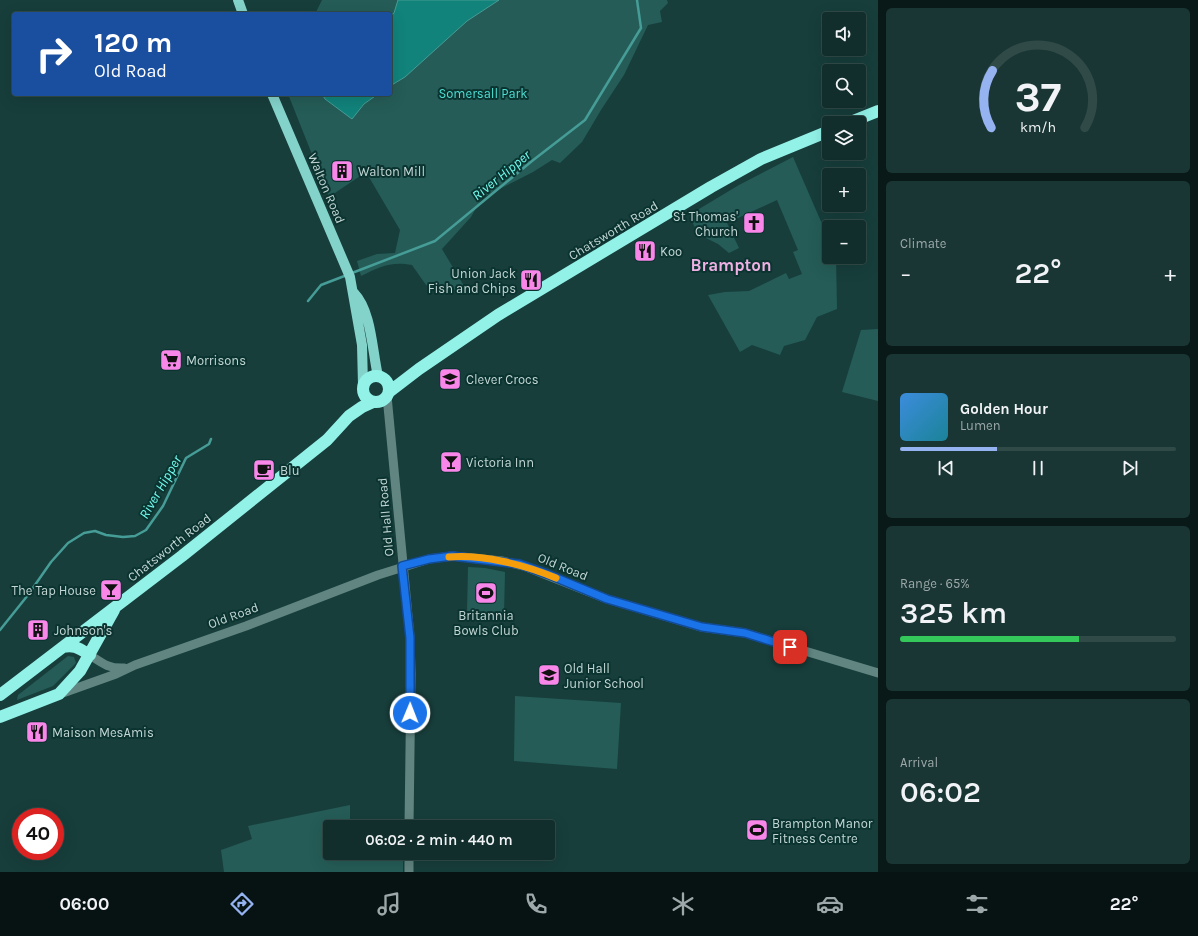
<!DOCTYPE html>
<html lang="en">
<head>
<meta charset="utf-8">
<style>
	body { margin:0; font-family:Karla,sans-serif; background:#1a3634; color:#f1f3f6; height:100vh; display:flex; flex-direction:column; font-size:15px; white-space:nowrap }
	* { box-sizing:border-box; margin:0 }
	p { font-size:13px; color:#9ca8a9 }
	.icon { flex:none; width:22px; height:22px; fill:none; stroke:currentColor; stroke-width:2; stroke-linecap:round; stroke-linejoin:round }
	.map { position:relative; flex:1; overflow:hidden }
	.sheet { display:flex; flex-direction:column; gap:8px; padding:8px; background:#091918; width:320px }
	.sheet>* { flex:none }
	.banner { position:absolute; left:12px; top:12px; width:380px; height:84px; border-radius:4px; box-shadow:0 4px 16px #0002,0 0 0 1px #304a48; background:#1a4fa0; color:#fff; overflow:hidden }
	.fabs { position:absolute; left:822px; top:12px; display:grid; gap:8px }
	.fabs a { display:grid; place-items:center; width:44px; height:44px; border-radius:4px; background:#112e2c; box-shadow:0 4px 16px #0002,0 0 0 1px #304a48; font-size:20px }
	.speed { position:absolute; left:12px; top:808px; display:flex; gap:8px; font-size:20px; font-weight:700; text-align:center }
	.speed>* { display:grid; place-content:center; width:52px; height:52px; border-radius:50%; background:#112e2c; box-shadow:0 4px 16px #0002,0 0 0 1px #304a48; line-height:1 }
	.speed .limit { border:6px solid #d22; background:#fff; color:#111 }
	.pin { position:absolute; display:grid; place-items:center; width:34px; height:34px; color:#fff; margin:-17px; border-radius:8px; box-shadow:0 2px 6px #0006 }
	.me { position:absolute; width:44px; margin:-22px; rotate:1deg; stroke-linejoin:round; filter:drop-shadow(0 0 3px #0008) }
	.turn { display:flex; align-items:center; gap:14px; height:84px; padding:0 16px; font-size:18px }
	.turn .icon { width:52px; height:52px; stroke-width:2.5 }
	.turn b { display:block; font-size:28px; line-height:34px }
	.big { font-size:30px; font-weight:600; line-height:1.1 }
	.sheet .tile { flex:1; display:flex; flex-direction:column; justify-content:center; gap:6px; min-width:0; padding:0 14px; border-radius:6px; background:#1a3634 }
	.sheet .dial { align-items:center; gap:0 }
	.dial svg { height:104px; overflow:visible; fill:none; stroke:#304a48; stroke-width:7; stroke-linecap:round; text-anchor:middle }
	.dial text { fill:#f1f3f6; stroke:none }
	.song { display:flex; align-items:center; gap:12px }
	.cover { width:48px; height:48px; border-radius:6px; background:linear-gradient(135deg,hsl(210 70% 55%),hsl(190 70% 35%)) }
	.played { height:4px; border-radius:2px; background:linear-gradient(90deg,#95b2f1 35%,#304a48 35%) }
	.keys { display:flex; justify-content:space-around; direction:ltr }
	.heat { display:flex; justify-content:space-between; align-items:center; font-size:22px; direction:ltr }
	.charge { height:6px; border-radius:3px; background:linear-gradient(90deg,#34c759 65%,#304a48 0) }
	.trip { position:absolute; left:323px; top:820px; width:232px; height:40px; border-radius:4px; background:#112e2c; box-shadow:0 4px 16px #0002,0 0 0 1px #304a48; font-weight:600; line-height:40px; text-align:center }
	.menu { display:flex; height:64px; justify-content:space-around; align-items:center; background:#071212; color:#9ca8a9 }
	.menu .icon { width:28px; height:28px }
	.menu .active { color:#95b2f1 }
	.menu b { font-size:18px; color:#f1f3f6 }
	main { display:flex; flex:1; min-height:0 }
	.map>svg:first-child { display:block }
	.green { fill:#255c57 }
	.water { fill:#11837b; stroke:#469c96 }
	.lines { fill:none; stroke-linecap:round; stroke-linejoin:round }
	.stream { stroke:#469c96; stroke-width:2.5 }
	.minor { stroke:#618581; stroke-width:9 }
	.major { stroke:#84d3cb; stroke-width:10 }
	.highway { stroke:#92f2e8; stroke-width:12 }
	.route-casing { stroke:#114b97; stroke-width:10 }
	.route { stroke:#1a73e8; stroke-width:7 }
	.slow { stroke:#f59e0b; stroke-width:7 }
	.labels { text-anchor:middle; stroke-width:4; stroke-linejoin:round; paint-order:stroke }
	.park-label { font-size:13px; fill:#4eded2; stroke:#0b3431 }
	.poi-label { font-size:13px; fill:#c2d6d4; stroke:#0b3431; text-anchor:start }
	.street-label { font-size:13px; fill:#c2d6d4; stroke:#0b3431 }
	.water-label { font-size:14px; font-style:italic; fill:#72fdf0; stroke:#0b3431 }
	.district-label { font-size:17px; font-weight:bold; fill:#efb0e4; stroke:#0b3431 }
</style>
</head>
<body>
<main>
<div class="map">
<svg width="878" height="872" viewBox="0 0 878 872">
	<rect width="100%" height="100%" fill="#173e3b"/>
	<path class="green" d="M322,0H667L668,3L660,11L662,22L648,25L624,75L601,110L582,142L560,163L552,160L533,172L482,198L471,217L442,249L464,286L456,290L426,285L412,265C390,261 380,267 361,276L357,261L377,254L395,253L400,230L366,172L329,197L288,94H390V14H315Z
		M793,157L829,240V257H836L837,309L817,317L805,340L784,346L780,355L752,345L740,352L708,295L725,292L749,291L786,273L789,279L802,274L793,252L798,250L777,200L727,223L739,248L729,253L718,244L698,234L689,215L739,185Z
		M878,329V401L842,392L861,330Z
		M468,567L485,568L505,572L504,614L467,612Z
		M68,656L74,657L76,663L53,686L17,700L18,695Z
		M515,696L621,703L617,769L514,761Z
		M350,805V827H330V853H403V872H224L221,850L252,839L248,826Z"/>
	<path class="water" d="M398,0H499L467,21L405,77L390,86V16L394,13Z
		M322,94H378L364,104L352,119L325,99Z"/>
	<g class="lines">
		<path class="stream" d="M352,273L435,241L532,161L585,120L641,28L637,0
			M308,301L321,285L347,275
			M0,630L28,595L51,562L68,543L84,533L95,531L106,535L123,537L135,536L146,530L163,506L186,458L209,444L211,439"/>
		<path class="minor" d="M387,396L410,637L411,674L409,827
			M90,655C102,663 109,669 124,668
			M60,694L116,674L135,665L246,626L378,575L429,559L452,556L502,561L524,566L607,599L701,627L745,633L878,673
			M409,872V853"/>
		<path class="major" d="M238,0L243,14
			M272,94L350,277L362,345L363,385
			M354,293C372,312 372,351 378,376"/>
		<path class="highway" d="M848,123L878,111
			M363 389a13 13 0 1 1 26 0a13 13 0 1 1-26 0Z
			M389,392L419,369L498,315L711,187L761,159L829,131
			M63,647C74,644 80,649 90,655
			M0,695L182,556L327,440L349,416L362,407L373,402
			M0,717L59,694L80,671L114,610"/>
	</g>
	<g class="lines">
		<g class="route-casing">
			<path id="route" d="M410,713V638L402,566L429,559L452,556L519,564L547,574L607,599L702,627L745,633L790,647"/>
		</g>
		<use href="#route" class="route"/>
		<path class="slow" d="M449,557C483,554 525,565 556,578"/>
	</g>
	<defs>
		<g id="building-square" transform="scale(1.15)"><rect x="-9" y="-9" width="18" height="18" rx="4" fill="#f987e9" stroke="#0b3431"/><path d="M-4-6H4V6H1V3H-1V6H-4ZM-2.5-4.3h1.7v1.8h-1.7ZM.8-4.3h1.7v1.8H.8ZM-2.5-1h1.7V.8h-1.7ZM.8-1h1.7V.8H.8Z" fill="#111"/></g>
		<g id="church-square" transform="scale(1.15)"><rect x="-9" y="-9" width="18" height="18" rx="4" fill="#f987e9" stroke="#0b3431"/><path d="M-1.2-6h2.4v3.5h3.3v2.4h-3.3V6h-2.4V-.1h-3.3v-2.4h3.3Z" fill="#111"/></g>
		<g id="restaurant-square" transform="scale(1.15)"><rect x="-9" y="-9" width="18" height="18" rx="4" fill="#f987e9" stroke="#0b3431"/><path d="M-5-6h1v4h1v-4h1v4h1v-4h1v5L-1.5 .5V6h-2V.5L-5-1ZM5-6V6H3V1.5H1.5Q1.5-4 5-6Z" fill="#111"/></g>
		<g id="supermarket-square" transform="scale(1.15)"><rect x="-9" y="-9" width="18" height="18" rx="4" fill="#f987e9" stroke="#0b3431"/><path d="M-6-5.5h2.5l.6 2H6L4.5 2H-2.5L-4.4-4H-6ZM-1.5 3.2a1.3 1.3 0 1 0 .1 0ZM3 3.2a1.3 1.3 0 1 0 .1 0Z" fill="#111"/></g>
		<g id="school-square" transform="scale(1.15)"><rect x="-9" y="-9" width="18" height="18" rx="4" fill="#f987e9" stroke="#0b3431"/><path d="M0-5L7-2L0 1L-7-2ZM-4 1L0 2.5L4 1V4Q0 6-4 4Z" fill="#111"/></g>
		<g id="bar-square" transform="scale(1.15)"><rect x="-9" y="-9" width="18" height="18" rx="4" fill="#f987e9" stroke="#0b3431"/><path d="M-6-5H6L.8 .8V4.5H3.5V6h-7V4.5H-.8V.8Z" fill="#111"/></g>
		<g id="cafe-square" transform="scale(1.15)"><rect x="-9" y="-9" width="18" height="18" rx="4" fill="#f987e9" stroke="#0b3431"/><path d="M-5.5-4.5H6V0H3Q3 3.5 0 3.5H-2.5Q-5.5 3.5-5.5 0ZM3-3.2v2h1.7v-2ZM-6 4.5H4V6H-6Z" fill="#111"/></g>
		<g id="stadium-square" transform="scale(1.15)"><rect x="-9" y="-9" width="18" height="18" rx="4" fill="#f987e9" stroke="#0b3431"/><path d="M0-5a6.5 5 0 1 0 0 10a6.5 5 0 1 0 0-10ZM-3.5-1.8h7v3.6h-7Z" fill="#111"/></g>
	</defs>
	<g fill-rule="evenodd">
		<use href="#building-square" x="342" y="171"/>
		<use href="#church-square" x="754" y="223"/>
		<use href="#restaurant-square" x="645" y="251"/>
		<use href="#restaurant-square" x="531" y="280"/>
		<use href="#supermarket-square" x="171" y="360"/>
		<use href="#school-square" x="450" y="379"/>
		<use href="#bar-square" x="451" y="462"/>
		<use href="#cafe-square" x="264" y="470"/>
		<use href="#bar-square" x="111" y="590"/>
		<use href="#stadium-square" x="486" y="593"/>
		<use href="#building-square" x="38" y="630"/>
		<use href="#school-square" x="549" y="675"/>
		<use href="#restaurant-square" x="37" y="732"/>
		<use href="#stadium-square" x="757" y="830"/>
	</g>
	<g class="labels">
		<g class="park-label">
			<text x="483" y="98">Somersall Park</text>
		</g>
		<g class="poi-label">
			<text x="358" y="176">Walton Mill</text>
			<text x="738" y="221" text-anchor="end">St Thomas'<tspan x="738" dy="15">Church</tspan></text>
			<text x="660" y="256">Koo</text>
			<text x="516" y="278" text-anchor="end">Union Jack<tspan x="516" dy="15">Fish and Chips</tspan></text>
			<text x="186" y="365">Morrisons</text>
			<text x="466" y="384">Clever Crocs</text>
			<text x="466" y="467">Victoria Inn</text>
			<text x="280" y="475">Blu</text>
			<text x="96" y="595" text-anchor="end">The Tap House</text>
			<text x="486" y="620" text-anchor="middle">Britannia<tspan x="486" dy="15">Bowls Club</tspan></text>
			<text x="54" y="635">Johnson's</text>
			<text x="564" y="673">Old Hall<tspan x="564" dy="15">Junior School</tspan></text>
			<text x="52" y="737">Maison MesAmis</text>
			<text x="772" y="828">Brampton Manor<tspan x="772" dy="15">Fitness Centre</tspan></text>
		</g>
		<g class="street-label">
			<text transform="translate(327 188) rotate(67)" y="5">Walton Road</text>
			<text transform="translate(613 230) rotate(-31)" y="5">Chatsworth Road</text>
			<text transform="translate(385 517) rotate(-95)" y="5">Old Hall Road</text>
			<text transform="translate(169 547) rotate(-38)" y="5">Chatsworth Road</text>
			<text transform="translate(563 566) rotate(22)" y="5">Old Road</text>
			<text transform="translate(233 615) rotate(-20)" y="5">Old Road</text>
		</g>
		<g class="water-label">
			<text transform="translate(501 175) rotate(-39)" y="5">River Hipper</text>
			<text transform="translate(160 487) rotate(-60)" y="5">River Hipper</text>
		</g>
		<g class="district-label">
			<text x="731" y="271">Brampton</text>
		</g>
	</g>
</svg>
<div class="fabs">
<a><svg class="icon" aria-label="sound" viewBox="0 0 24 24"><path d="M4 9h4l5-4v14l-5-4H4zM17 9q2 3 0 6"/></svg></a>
<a><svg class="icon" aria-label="search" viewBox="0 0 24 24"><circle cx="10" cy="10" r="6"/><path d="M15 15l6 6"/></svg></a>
<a><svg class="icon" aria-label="layers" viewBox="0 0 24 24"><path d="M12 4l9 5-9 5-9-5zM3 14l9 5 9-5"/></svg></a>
<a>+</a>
<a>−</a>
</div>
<div class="speed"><div class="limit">40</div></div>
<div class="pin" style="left:790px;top:647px;background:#d93025"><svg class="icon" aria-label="arrive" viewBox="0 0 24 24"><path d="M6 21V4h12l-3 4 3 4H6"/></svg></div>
<svg class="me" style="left:410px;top:713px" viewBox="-20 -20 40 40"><circle r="17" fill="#1a73e8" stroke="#fff" stroke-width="3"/><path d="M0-11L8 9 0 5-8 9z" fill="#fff"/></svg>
<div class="trip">06:02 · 2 min · 440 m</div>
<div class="banner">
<div class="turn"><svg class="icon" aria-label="right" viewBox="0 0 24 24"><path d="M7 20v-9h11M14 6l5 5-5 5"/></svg><div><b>120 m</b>Old Road</div></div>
</div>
</div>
<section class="sheet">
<div class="tile dial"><svg viewBox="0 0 100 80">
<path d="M14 69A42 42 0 1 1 86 69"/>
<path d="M14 69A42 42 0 0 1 15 25" stroke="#95b2f1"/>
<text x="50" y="56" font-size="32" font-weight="700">37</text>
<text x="50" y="72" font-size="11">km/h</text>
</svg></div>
<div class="tile"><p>Climate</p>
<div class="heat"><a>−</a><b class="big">22°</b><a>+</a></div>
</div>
<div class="tile">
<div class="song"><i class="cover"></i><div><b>Golden Hour</b><p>Lumen</p></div></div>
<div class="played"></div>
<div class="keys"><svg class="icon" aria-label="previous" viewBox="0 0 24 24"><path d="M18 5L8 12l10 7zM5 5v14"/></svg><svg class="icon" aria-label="pause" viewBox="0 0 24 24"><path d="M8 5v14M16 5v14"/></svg><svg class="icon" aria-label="next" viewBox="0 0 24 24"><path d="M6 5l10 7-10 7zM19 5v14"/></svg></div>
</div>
<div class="tile"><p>Range · 65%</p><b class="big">325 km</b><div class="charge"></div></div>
<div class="tile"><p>Arrival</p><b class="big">06:02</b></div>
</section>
</main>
<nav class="menu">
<b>06:00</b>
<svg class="icon active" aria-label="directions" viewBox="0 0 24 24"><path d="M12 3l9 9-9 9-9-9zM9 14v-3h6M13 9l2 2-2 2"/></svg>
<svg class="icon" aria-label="music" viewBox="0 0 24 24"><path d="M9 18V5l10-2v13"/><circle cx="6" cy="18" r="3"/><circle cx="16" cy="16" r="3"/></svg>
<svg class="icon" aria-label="phone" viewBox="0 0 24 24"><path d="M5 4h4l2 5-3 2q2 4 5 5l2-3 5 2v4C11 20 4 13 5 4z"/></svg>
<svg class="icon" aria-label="climate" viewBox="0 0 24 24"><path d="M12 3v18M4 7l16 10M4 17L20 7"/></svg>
<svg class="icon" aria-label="car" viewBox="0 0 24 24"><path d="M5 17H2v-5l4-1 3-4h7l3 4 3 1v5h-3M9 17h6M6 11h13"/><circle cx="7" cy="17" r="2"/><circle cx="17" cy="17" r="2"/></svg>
<svg class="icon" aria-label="filters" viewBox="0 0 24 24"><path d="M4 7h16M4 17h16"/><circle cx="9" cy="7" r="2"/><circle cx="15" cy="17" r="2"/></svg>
<b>22°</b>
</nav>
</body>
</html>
